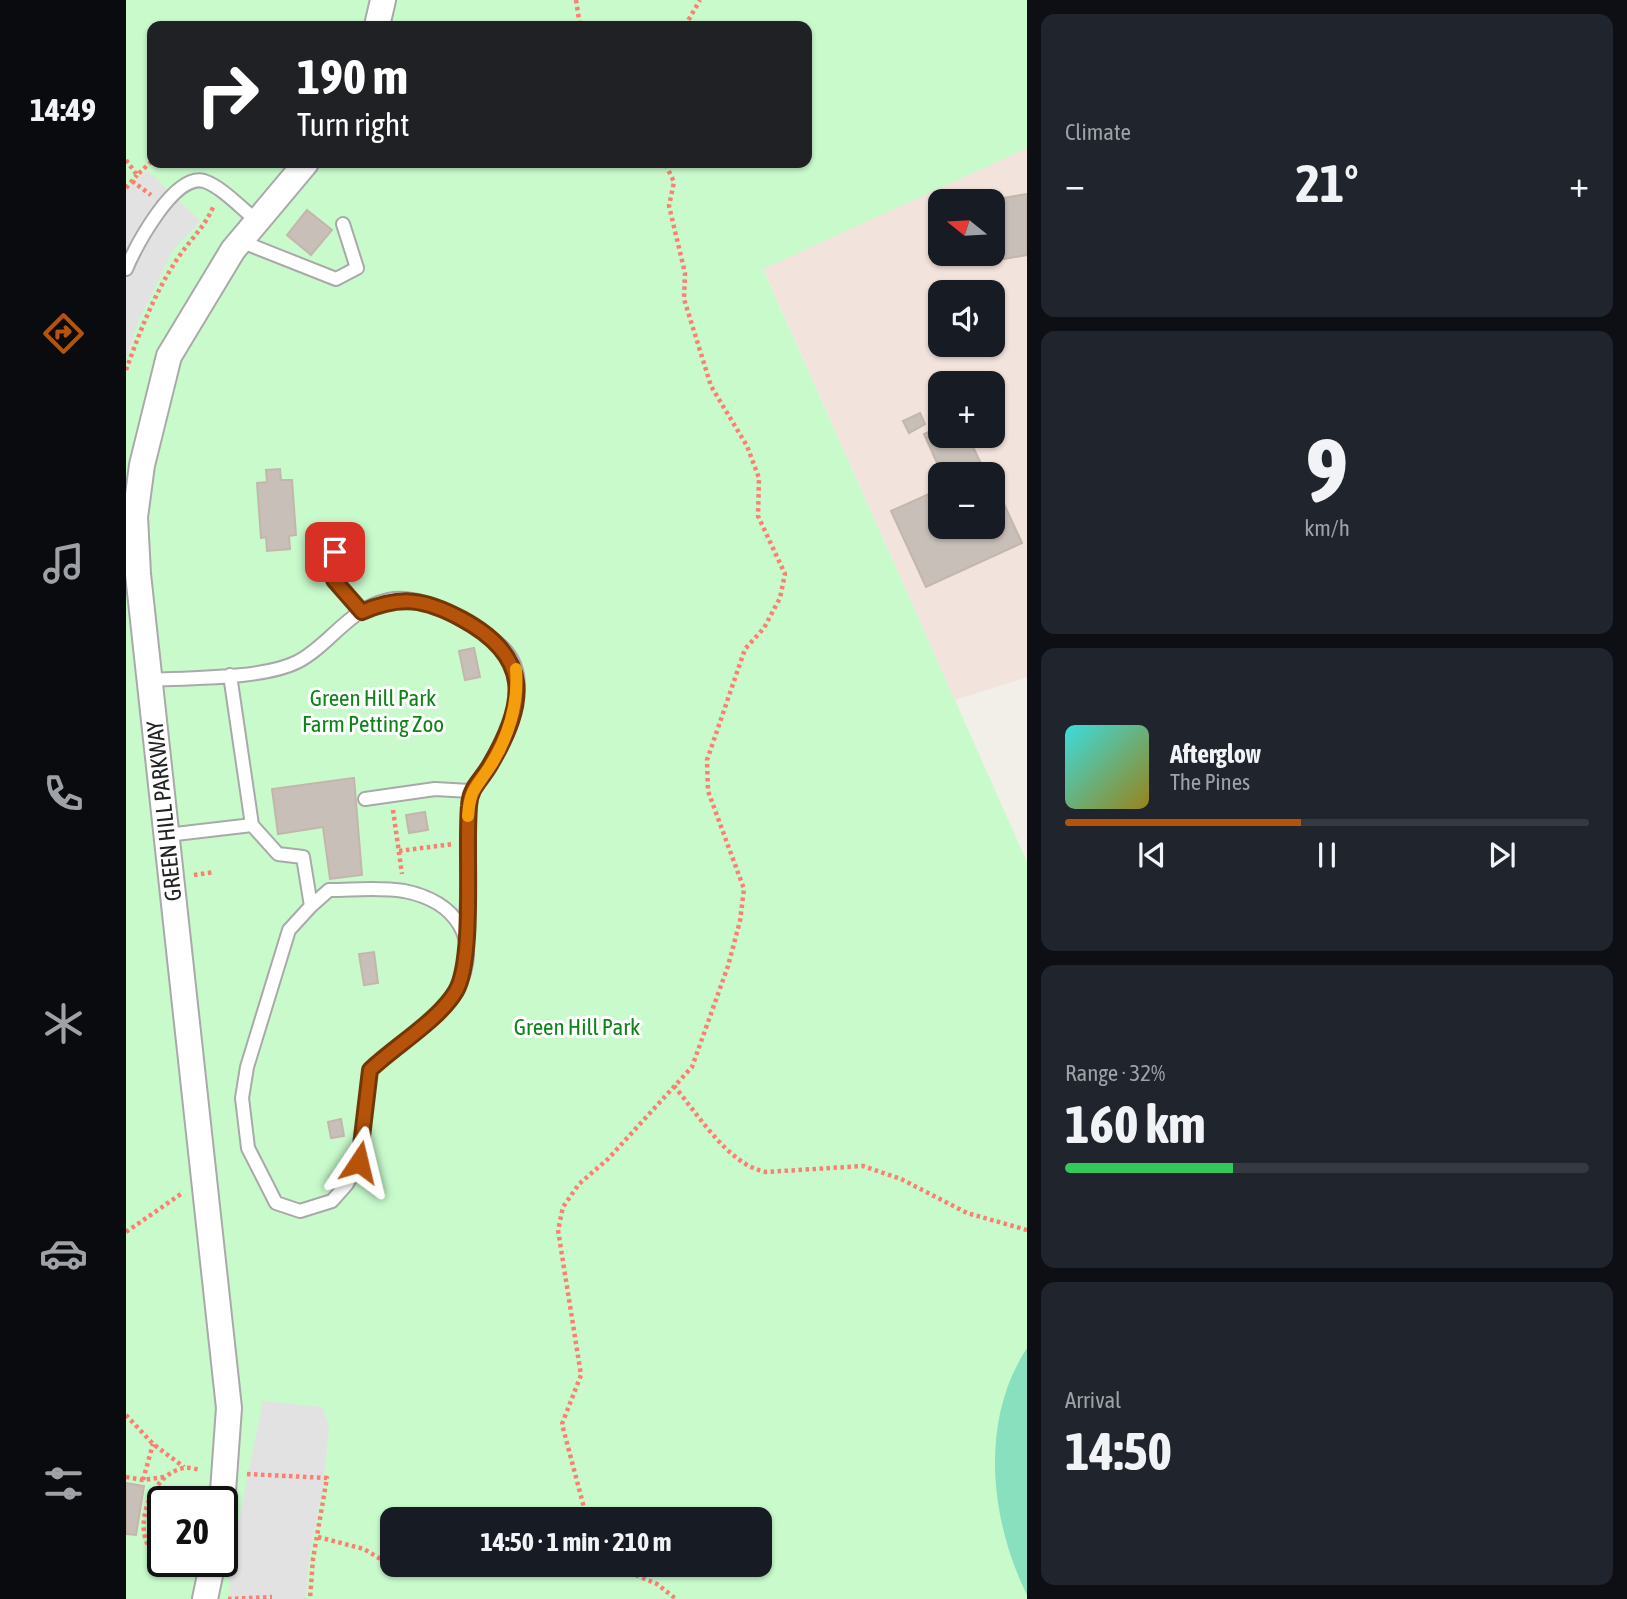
<!DOCTYPE html>
<html lang="en">
<head>
<meta charset="utf-8">
<style>
	body { margin:0; font-family:"Asap Condensed",sans-serif; background:#20242c; color:#f1f3f6; height:100vh; display:flex; flex-direction:column; font-size:26px; white-space:nowrap }
	* { box-sizing:border-box; margin:0 }
	p { font-size:23px; color:#9ea1a6 }
	.icon { flex:none; width:38px; height:38px; fill:none; stroke:currentColor; stroke-width:2; stroke-linecap:round; stroke-linejoin:round }
	.map { position:relative; flex:1; overflow:hidden }
	.drawer { display:flex; flex-direction:column; gap:14px; padding:14px; background:#0d0f14; width:600px }
	.drawer>* { flex:none }
	.banner { position:absolute; left:21px; top:21px; width:665px; height:147px; border-radius:14px; box-shadow:0 2px 5px #0004; background:#202124; color:#fff; overflow:hidden }
	.needle { width:46px; rotate:288deg }
	.tools { position:absolute; left:802px; top:189px; display:grid; gap:14px }
	.tools a { display:grid; place-items:center; width:77px; height:77px; border-radius:14px; background:#171b24; box-shadow:0 2px 5px #0004; font-size:35px }
	.speed { position:absolute; left:21px; top:1486px; display:flex; gap:14px; font-size:35px; font-weight:700; text-align:center }
	.speed>* { display:grid; place-content:center; width:91px; height:91px; border-radius:50%; background:#171b24; box-shadow:0 2px 5px #0004; line-height:1 }
	.speed .limit { border:4px solid #111; border-radius:10px; background:#fff; color:#111 }
	.pin { position:absolute; display:grid; place-items:center; width:60px; height:60px; color:#fff; margin:-30px; border-radius:14px; box-shadow:0 4px 10px #0006 }
	.me { position:absolute; width:77px; margin:-38px; rotate:10deg; stroke-linejoin:round; filter:drop-shadow(0 0 5px #0008) }
	.turn { display:flex; align-items:center; gap:24px; height:147px; padding:0 35px; font-size:32px }
	.turn .icon { width:91px; height:91px; stroke-width:2.5 }
	.turn b { display:block; font-size:49px; line-height:60px }
	.big { font-size:52px; font-weight:700; line-height:1.1 }
	.drawer .tile { flex:1; display:flex; flex-direction:column; justify-content:center; gap:10px; min-width:0; padding:0 24px; border-radius:14px; background:#20242c }
	.drawer .dial { align-items:center; gap:0 }
	.dial b { font-size:91px; line-height:1 }
	.song { display:flex; align-items:center; gap:21px }
	.cover { width:84px; height:84px; border-radius:10px; background:linear-gradient(135deg,hsl(180 70% 55%),hsl(50 70% 35%)) }
	.played { height:7px; border-radius:4px; background:linear-gradient(90deg,#b45309 45%,#363941 45%) }
	.keys { display:flex; justify-content:space-around; direction:ltr }
	.heat { display:flex; justify-content:space-between; align-items:center; font-size:38px; direction:ltr }
	.charge { height:10px; border-radius:5px; background:linear-gradient(90deg,#34c759 32%,#363941 0) }
	.trip { position:absolute; left:254px; top:1507px; width:392px; height:70px; border-radius:14px; background:#171b24; box-shadow:0 2px 5px #0004; font-weight:700; line-height:70px; text-align:center }
	main { display:flex; flex:1; min-height:0 }
	.dock { display:flex; flex-direction:column; width:126px; justify-content:space-around; align-items:center; background:#090b0e; color:#9ea1a6 }
	.dock .icon { width:49px; height:49px }
	.dock .selected { color:#b45309 }
	.dock b { font-size:32px; color:#f1f3f6 }
	.map>svg:first-child { display:block }
	.military { fill:#f3e3dd; fill-rule:evenodd }
	.park { fill:#c8facc; fill-rule:evenodd }
	.pitch { fill:#88e0be }
	.parking { fill:#e2e2e2 }
	.building { fill:#c7bfb8; stroke:#c4b6ab; stroke-width:2 }
	.lines { fill:none; stroke-linecap:round; stroke-linejoin:round }
	.service-casing { stroke:#a9a9a9; stroke-width:16 }
	.minor-casing { stroke:#a9a9a9; stroke-width:28 }
	.path { stroke:#fa8072; stroke-width:4.5; stroke-dasharray:3.5 3.5; stroke-linecap:butt }
	.service { stroke:#fff; stroke-width:12 }
	.minor { stroke:#fff; stroke-width:24 }
	.route-casing { stroke:#753606; stroke-width:18 }
	.route { stroke:#b45309; stroke-width:12 }
	.slow { stroke:#f59e0b; stroke-width:12 }
	.labels { text-anchor:middle; stroke-width:6; stroke-linejoin:round; paint-order:stroke }
	.park-label { font-size:23px; fill:#0c8416; stroke:#fff }
	.street-label { font-size:23px; fill:#222; stroke:#fff }
</style>
</head>
<body>
<main>
<nav class="dock">
<b>14:49</b>
<svg class="icon selected" aria-label="directions" viewBox="0 0 24 24"><path d="M12 3l9 9-9 9-9-9zM9 14v-3h6M13 9l2 2-2 2"/></svg>
<svg class="icon" aria-label="music" viewBox="0 0 24 24"><path d="M9 18V5l10-2v13"/><circle cx="6" cy="18" r="3"/><circle cx="16" cy="16" r="3"/></svg>
<svg class="icon" aria-label="phone" viewBox="0 0 24 24"><path d="M5 4h4l2 5-3 2q2 4 5 5l2-3 5 2v4C11 20 4 13 5 4z"/></svg>
<svg class="icon" aria-label="climate" viewBox="0 0 24 24"><path d="M12 3v18M4 7l16 10M4 17L20 7"/></svg>
<svg class="icon" aria-label="car" viewBox="0 0 24 24"><path d="M5 17H2v-5l4-1 3-4h7l3 4 3 1v5h-3M9 17h6M6 11h13"/><circle cx="7" cy="17" r="2"/><circle cx="17" cy="17" r="2"/></svg>
<svg class="icon" aria-label="filters" viewBox="0 0 24 24"><path d="M4 7h16M4 17h16"/><circle cx="9" cy="7" r="2"/><circle cx="15" cy="17" r="2"/></svg>
</nav>
<div class="map">
<svg width="901" height="1599" viewBox="0 0 901 1599">
	<rect width="100%" height="100%" fill="#f2efe9"/>
	<path class="military" d="M901,148V677L829,700L637,268ZM814,201H866V254H814ZM814,292H866V345H814ZM814,383H866V436H814ZM814,474H866V527H814Z"/>
	<path class="park" d="M0,0H901V148L637,269L901,862V1599H0ZM26,26H681V163H26ZM37,1502H96V1561H37ZM266,1519H634V1564H266Z"/>
	<path class="pitch" d="M901,1348V1595C864,1520 853,1421 901,1348Z"/>
	<path class="parking" d="M21,170L74,221L47,250L12,322L0,360V190Z
		M137,1401L197,1407L203,1428L197,1488L183,1558L180,1599H105L102,1573Z"/>
	<path class="building" d="M901,194V255L861,262L860,254H866V201H859Z
		M181,210L206,230L185,255L161,235Z
		M794,413L799,424L783,433L777,421Z
		M814,427V436H842L857,468L861,466L865,474H816L798,434Z
		M154,469L155,480H166L170,535L163,536L164,549L141,551L140,537L135,538L131,483L141,482L140,470Z
		M866,478L896,543L800,587L765,511L814,489V527H866Z
		M348,648L354,677L339,680L333,651Z
		M228,778L236,875L204,879L197,827L152,834L146,789Z
		M299,812L302,830L283,833L280,815Z
		M248,952L252,983L238,985L233,954Z
		M215,1119L218,1136L205,1138L202,1122Z
		M0,1483L18,1486L10,1535L0,1534Z"/>
	<g class="lines">
		<g class="service-casing">
			<path id="service" d="M114,241L210,279L231,268L217,224
				M0,269C10,246 48,173 78,181C96,187 115,208 130,220
				M215,531L209,552L208,580L236,612
				M23,680C63,678 137,679 171,662C203,646 222,609 262,600C285,595 314,607 333,618C348,626 365,636 377,648C415,686 370,759 344,791L309,789L239,799
				M126,825L152,854L177,857L185,906L203,890C227,890 254,887 278,891C330,901 357,940 331,990C318,1014 267,1049 244,1070L233,1162L221,1184L206,1201L174,1211L150,1203L122,1148L116,1098L121,1067L163,930L185,906
				M41,835L126,825L104,675
				M340,931L344,791"/>
		</g>
		<g class="minor-casing">
			<path id="minor" d="M251,26L257,0
				M96,1505L103,1408L12,574L9,517L16,465L43,356L107,250L180,163
				M79,1599L87,1561"/>
		</g>
		<path class="path" d="M450,0L454,26
			M559,26L574,0
			M0,160L11,175L26,161
			M6,181L25,195
			M0,188L11,175
			M0,370C14,331 30,289 54,255C66,238 80,225 88,205
			M267,810L276,874
			M273,851L327,844
			M68,875L88,872
			M548,1086C572,1114 602,1165 640,1172L737,1166L775,1179L841,1213L901,1230
			M0,1232L55,1194
			M0,1415L27,1444L58,1467
			M121,1474L201,1478L187,1559L184,1599
			M0,1477L17,1480L38,1477
			M17,1480L27,1444
			M461,1519L436,1424L455,1375L432,1230L437,1207L453,1184L482,1159L566,1067L602,966L614,921L618,889L582,791L581,760L619,649L638,628L654,598L659,574L632,516L633,478L621,446L585,386L558,299L559,273L543,206L548,182L539,163
			M192,1537L238,1549L276,1572
			M37,1558C0,1544 21,1474 58,1468C62,1467 70,1469 74,1470
			M45,1561L61,1567
			M484,1564L531,1584L550,1599
			M102,1599L146,1597"/>
		<use href="#service" class="service"/>
		<use href="#minor" class="minor"/>
	</g>
	<g class="lines">
		<g class="route-casing">
			<path id="route" d="M209,552L208,580L236,612C275,595 299,599 336,619C406,657 401,702 364,765C355,781 344,787 343,806C339,849 349,958 330,991C313,1020 269,1046 244,1070L233,1162"/>
		</g>
		<use href="#route" class="route"/>
		<path class="slow" d="M342,816C344,790 349,789 363,768C382,739 393,703 390,669"/>
	</g>
	<g class="labels">
		<g class="park-label">
			<text x="247" y="706">Green Hill Park<tspan x="247" dy="26">Farm Petting Zoo</tspan></text>
			<text x="451" y="1035">Green Hill Park</text>
		</g>
		<g class="street-label">
			<text transform="translate(38 811) rotate(-96)" y="8">GREEN HILL PARKWAY</text>
		</g>
	</g>
</svg>
<div class="tools">
<a><svg class="needle" viewBox="-14 -14 28 28"><path d="M0-13l5 13h-10z" fill="#e53935"/><path d="M0 13l5-13h-10z" fill="#9ea1a6"/></svg></a>
<a><svg class="icon" aria-label="sound" viewBox="0 0 24 24"><path d="M4 9h4l5-4v14l-5-4H4zM17 9q2 3 0 6"/></svg></a>
<a>+</a>
<a>−</a>
</div>
<div class="speed"><div class="limit">20</div></div>
<div class="pin" style="left:209px;top:552px;background:#d93025"><svg class="icon" aria-label="arrive" viewBox="0 0 24 24"><path d="M6 21V4h12l-3 4 3 4H6"/></svg></div>
<svg class="me" style="left:233px;top:1162px" viewBox="-20 -20 40 40"><path d="M0-17L14 15 0 8-14 15z" fill="#b45309" stroke="#fff" stroke-width="4"/></svg>
<div class="trip">14:50 · 1 min · 210 m</div>
<div class="banner">
<div class="turn"><svg class="icon" aria-label="right" viewBox="0 0 24 24"><path d="M7 20v-9h11M14 6l5 5-5 5"/></svg><div><b>190 m</b>Turn right</div></div>
</div>
</div>
<section class="drawer">
<div class="tile"><p>Climate</p>
<div class="heat"><a>−</a><b class="big">21°</b><a>+</a></div>
</div>
<div class="tile dial"><b>9</b><p>km/h</p></div>
<div class="tile">
<div class="song"><i class="cover"></i><div><b>Afterglow</b><p>The Pines</p></div></div>
<div class="played"></div>
<div class="keys"><svg class="icon" aria-label="previous" viewBox="0 0 24 24"><path d="M18 5L8 12l10 7zM5 5v14"/></svg><svg class="icon" aria-label="pause" viewBox="0 0 24 24"><path d="M8 5v14M16 5v14"/></svg><svg class="icon" aria-label="next" viewBox="0 0 24 24"><path d="M6 5l10 7-10 7zM19 5v14"/></svg></div>
</div>
<div class="tile"><p>Range · 32%</p><b class="big">160 km</b><div class="charge"></div></div>
<div class="tile"><p>Arrival</p><b class="big">14:50</b></div>
</section>
</main>
</body>
</html>
